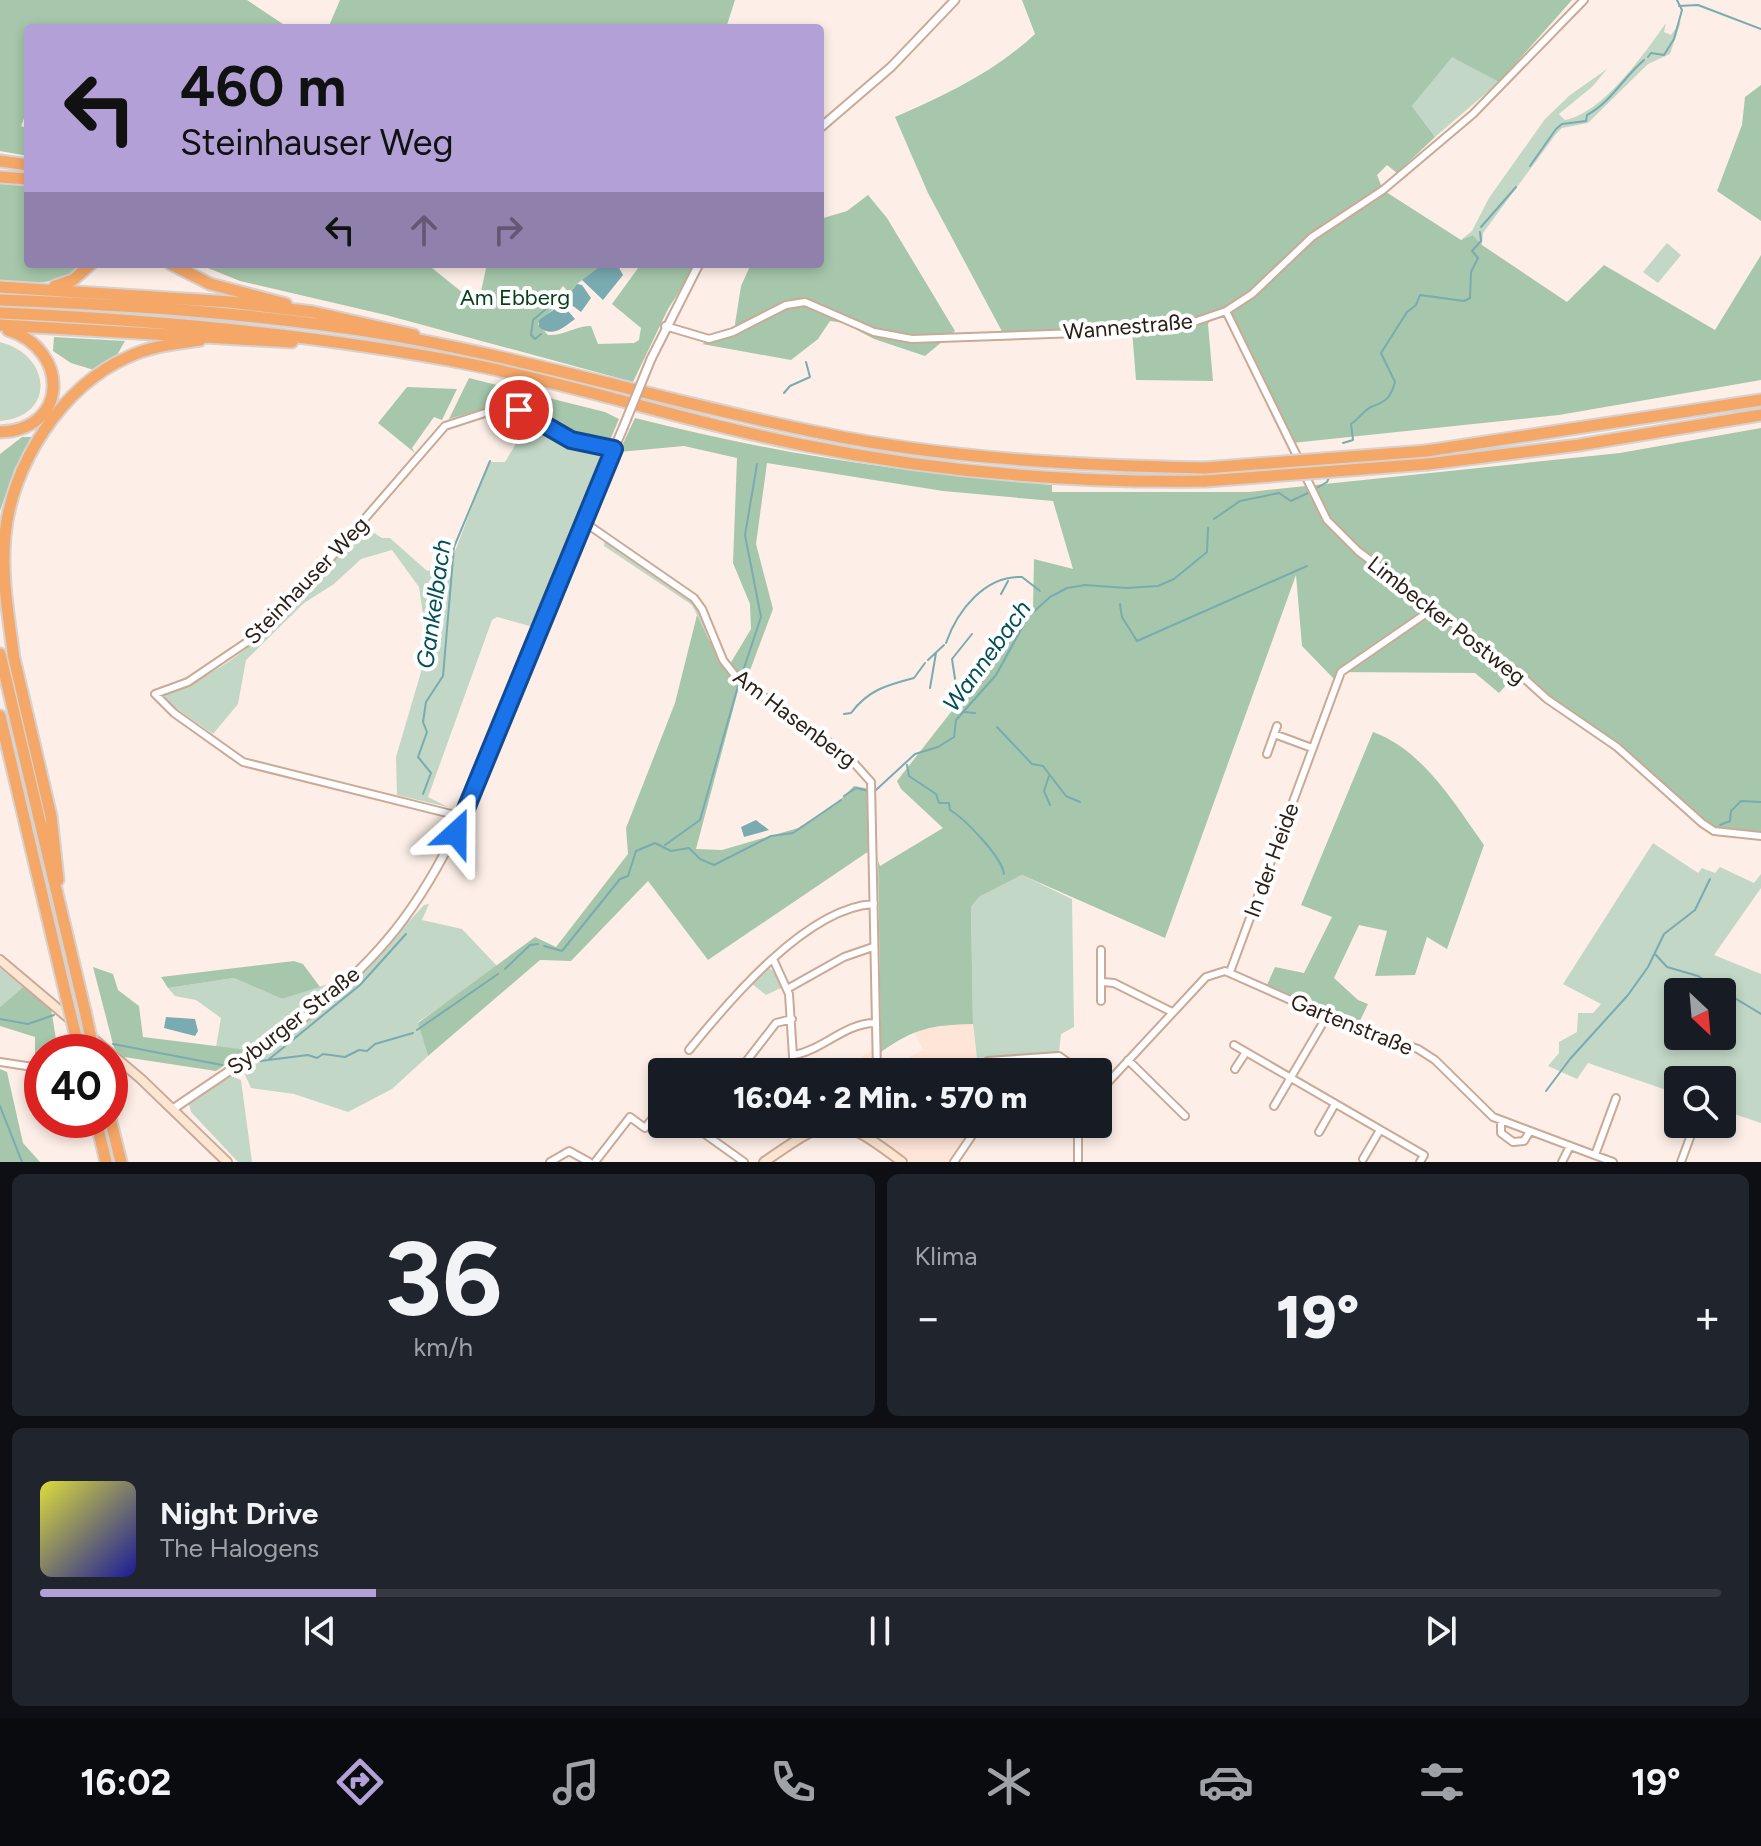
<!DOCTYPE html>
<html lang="de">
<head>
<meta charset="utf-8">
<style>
	body { margin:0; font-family:Figtree,sans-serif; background:#20242c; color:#f1f3f6; height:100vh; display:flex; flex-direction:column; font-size:30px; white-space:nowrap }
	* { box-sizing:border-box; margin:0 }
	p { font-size:26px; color:#9ea1a6 }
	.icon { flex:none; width:44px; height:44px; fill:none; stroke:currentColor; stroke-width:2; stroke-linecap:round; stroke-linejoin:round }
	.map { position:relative; height:1162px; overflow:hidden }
	.sheet { display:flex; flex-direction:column; gap:12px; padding:12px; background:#0d0f14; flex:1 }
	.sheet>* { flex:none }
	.guide { position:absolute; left:24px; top:24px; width:800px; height:244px; border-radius:8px; box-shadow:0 4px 12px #0003; background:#b3a0d7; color:#111; overflow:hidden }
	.needle { width:52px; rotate:154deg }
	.buttons { position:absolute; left:1664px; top:978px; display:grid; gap:16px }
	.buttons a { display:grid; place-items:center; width:72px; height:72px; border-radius:8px; background:#171b24; box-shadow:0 4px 12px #0003; font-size:40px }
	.speed { position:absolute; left:24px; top:1034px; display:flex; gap:16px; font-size:40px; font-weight:700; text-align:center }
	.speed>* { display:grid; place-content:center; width:104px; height:104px; border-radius:50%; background:#171b24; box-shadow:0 4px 12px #0003; line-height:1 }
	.speed .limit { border:12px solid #d22; background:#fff; color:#111 }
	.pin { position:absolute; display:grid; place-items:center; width:68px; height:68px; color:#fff; margin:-34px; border:4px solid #fff; border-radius:50%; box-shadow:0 2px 8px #0007 }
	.me { position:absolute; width:88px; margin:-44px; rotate:24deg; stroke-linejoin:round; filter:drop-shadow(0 0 6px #0008) }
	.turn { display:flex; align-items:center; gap:28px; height:168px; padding:0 24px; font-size:36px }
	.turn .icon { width:104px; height:104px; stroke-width:2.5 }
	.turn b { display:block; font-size:56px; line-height:68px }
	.lanes { display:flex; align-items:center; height:76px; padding:0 24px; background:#0003; justify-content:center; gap:40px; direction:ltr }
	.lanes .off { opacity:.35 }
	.big { font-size:60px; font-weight:800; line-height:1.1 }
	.sheet .widget { flex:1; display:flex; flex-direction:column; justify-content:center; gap:12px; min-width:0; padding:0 28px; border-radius:12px; background:#20242c }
	.sheet .dial { align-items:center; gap:0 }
	.dial b { font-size:104px; line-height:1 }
	.song { display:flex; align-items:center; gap:24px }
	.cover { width:96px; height:96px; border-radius:12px; background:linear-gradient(135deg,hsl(60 70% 55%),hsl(240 70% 35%)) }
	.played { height:8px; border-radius:4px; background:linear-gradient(90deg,#b3a0d7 20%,#363941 20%) }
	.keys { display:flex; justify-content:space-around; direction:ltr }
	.heat { display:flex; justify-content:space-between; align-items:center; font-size:44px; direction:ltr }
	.sheet .tiles { flex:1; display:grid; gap:12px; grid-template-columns:1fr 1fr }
	.widget:last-child { grid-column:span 2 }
	.trip { position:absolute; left:648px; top:1058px; width:464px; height:80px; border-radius:8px; background:#171b24; box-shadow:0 4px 12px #0003; font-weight:800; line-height:80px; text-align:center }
	.menu { display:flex; height:128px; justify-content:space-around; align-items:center; background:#090b0e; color:#9ea1a6 }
	.menu .icon { width:56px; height:56px }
	.menu .selected { color:#b3a0d7 }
	.menu b { font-size:36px; color:#f1f3f6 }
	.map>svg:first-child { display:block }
	.built { fill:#ffe5d7 }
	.green { fill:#c2d7c6; fill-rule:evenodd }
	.forest { fill:#a6c7ab }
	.water { fill:#79abb1 }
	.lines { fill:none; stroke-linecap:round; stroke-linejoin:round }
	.stream { stroke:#79abb1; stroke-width:2 }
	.minor-casing { stroke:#caa997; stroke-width:10 }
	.tertiary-casing { stroke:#caa997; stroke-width:11 }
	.secondary-casing { stroke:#caa997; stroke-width:12 }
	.motorway-casing { stroke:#d5d2d1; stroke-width:15 }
	.minor { stroke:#fff; stroke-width:6 }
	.tertiary { stroke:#fff; stroke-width:7 }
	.secondary { stroke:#fce5d1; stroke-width:8 }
	.motorway { stroke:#f4a767; stroke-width:11 }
	.tertiary-bridge-casing { stroke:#caa997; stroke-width:11; stroke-linecap:butt }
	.motorway-bridge-casing { stroke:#d5d2d1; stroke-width:15; stroke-linecap:butt }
	.tertiary-bridge { stroke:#fff; stroke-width:7 }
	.motorway-bridge { stroke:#f4a767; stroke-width:11 }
	.route-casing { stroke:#114b97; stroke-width:20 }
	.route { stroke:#1a73e8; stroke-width:14 }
	.labels { text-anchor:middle; stroke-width:8; stroke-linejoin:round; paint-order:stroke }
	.park-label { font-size:22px; fill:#09401c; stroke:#fff }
	.street-label { font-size:22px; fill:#2d2019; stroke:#fff }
	.water-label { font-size:24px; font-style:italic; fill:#014f57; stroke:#fff }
</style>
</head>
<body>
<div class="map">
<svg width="1761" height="1162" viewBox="0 0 1761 1162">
	<rect width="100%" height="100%" fill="#fdefe7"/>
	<path class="built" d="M973,1024L977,1058L963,1063L964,1072H913L907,1059L923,1050L914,1031L934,1025Z
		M874,1049V1072H842V1069Z
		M892,1124H968L964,1132L969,1136L949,1162H910L884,1141L894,1129Z"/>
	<path class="green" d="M1681,21L1670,54L1648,64L1588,123L1562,128L1556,134L1483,233L1482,245L1473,235L1461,240L1472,231L1489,198L1545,119L1570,95L1607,69L1593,86L1559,114L1565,120C1603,113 1644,54 1666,23L1664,32L1671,35Z
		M1452,56L1499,82L1435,137L1412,106Z
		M1667,243L1681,255L1658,283L1643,272Z
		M0,342C52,355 56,417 0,421Z
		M527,425L558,439L564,448L603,457L533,627L497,617L492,620L428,797L448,807L397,795L396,757L421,672L424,622L419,587L392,550L361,559L334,584L304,603L246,660L238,704L213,734L160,697C180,687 203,678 222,666C276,631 321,574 363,526L382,538H390L426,570L450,576L454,554L489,462H505Z
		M605,534L698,596L710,620L707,635L692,605L604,546Z
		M1653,843L1698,873L1702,868L1715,873L1720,867L1754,883L1761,874V888L1714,955L1761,974V1123L1722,1110V1080H1678V1094L1588,1063L1577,1079L1548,1066L1559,1053V1042L1577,1032L1578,1013H1593L1601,1004L1563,984ZM1678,992H1722V1036H1678Z
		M1022,875L1072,899L1074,1027L1061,1034L1059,1052L977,1058L973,1024L971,907L979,897Z
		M429,904L422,920L462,929L498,967L418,1022L428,1056L392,1089L348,1112L294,1094L251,1088L243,1070L255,1056L266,1052L348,988L424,905Z
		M0,968L23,987L0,1007Z
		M769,968L777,973L783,987L766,995L751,983Z
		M234,978L282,999L328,984L310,1005L248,1050L216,1047L221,1018L196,1000L175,996L168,988Z
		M231,1076L241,1080L252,1162H238L191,1112L189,1104Z"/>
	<path class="forest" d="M0,0H247L289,28H28V108L21,126L28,129V156L0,151Z
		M340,0H735L726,28H328Z
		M1022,0H1572L1499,82L1452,57L1412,106L1435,137L1397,173L1387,165L1377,175L1383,190L1461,240L1473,235L1482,245L1567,302L1604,265L1715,330L1761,255V380L1559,415L1292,443L1226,311L1213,316L1208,324L1213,381L1136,380L1132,330L1006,339L928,193L895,117C944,96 996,71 1035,34Z
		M1761,85V221L1717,191L1742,125L1745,97Z
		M0,183L28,185V264H82C61,288 29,282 0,281Z
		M868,195L887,218L955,331L925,356L874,339L844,323L830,321L818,339L791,360L702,344L740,331L735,324L741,286L751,264H820V219L847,211Z
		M198,264H427L478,305L487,264H603L577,284L565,300L560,299L566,289L563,286L555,296V307L538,324L548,335C564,336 577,325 591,326L598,344L634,343L639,340L641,328L612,304L641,264H697L668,309L633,382L386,315L240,281Z
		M54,337L125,341L117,355L94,370L71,363L53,351Z
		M469,378L605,412L619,419L603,457L564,448L558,439L515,417L473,418V412L449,419Z
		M407,387L457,389L442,420L434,417L412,448L415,453L378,423Z
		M635,418C776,454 907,473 1052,485V492H1249L1620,453L1761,428V834L1714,830L1681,805L1621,745L1549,697L1520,670L1499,693L1475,673L1337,672L1334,679L1302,646L1296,575L1165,938L1022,875L979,897L971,907L973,1024C932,1025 915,1028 881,1052L878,859L872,849L708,960L648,881L571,961L540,960L428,1056L418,1023L535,937L556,947L628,854L626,828L675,703L697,615L720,662L739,687L696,849L722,850L798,828L835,805L854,786L870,789L872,845L880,866L943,828L901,789L897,781L1033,607L1034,559L1073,569L1053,501L943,491L767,463L756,544L773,609L746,681L730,664L751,629L750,604L733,563L737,458L684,446L619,452Z
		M22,437H34L15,468L0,511V454Z
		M1373,732C1423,750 1454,803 1484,845L1447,949L1427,937L1415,975L1375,976L1387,931L1359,925L1334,978L1358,1000L1368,1004L1358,1025L1267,985L1275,967L1304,973L1332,917L1301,905Z
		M294,961L303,964L320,987L282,999L234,978L168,988L161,977Z
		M93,967L113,974L118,990L139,1006L143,1037L248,1050L216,1071L124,1057L114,1048Z
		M23,987L51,1008L58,1052H42V1071L35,1054V1037L0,1026V1007Z
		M0,1069L7,1072L23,1143L40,1162H0Z"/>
	<path class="water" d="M603,264H617L623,275L603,300L582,280Z
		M577,284L582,285L591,298L581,312L565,300Z
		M562,304L575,319C563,328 552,338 539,327V320Z
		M756,820L769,830L744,837L741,827Z
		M166,1017L195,1019L198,1031L195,1036L164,1028Z"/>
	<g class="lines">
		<path class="stream" d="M1679,6L1698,5L1761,29
			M1648,57L1651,53L1664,55L1674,39L1682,10L1677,0
			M1530,166L1556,129L1562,124L1586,121L1587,115C1611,102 1623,78 1644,60
			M1481,227L1516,187
			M541,334L535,339L531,335L533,320L553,303
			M784,393L790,386L810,377L806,362
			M1343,443L1353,440L1351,424C1358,420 1365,409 1371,407C1385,402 1391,398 1395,382L1381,353L1407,312L1416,305L1420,295L1464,301L1470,298L1471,272L1478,258L1472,251L1481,241L1480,232
			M1315,489L1327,482L1330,475
			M1214,519L1240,501L1279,493L1291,501L1310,492
			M1001,594L1008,581
			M1120,604L1122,617L1137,641L1307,566
			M946,643C957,611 985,575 1022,577L1040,591
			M928,660L944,645
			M742,674L761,617L745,535L757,464
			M930,688L936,653
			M959,705L952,659L972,634
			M964,712L975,713
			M844,714L851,713C868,690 887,685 914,678L925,663
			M997,727L1032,764L1043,766L1066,796L1080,802
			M907,765L909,776L936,794L939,803H949L950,810C965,819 1002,857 1004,874
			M1049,776L1044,791L1050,805
			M876,790L915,754L938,747L954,737L956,720L996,675L1028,617L1050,597L1067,588L1085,585L1126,588L1158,586L1174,579L1207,552L1208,528
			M423,794L431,773L418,757L427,732L423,722L426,702L443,676L454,547L490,461
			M844,796L856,788L869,791
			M1720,825L1730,821L1731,811L1741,801L1761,802
			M665,845L700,820L738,686
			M544,946L562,951L620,879L628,876L636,851L655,843L671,851L689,848L700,859L714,865L771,836L793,833L841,800
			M1656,955L1667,967L1698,976L1761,1014
			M505,969L530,945L538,944
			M0,1019L28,1024L54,1015
			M417,1030L498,974
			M113,1044L222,1065
			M268,1060L360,985L406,934
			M260,1061L308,1055L317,1058L323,1054L345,1057L359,1050L367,1051L375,1044L413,1033
			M1546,1091L1570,1059L1628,995L1648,967L1664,934L1695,910L1710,879
			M0,1106L22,1162"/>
		<g class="minor-casing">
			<path id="minor" d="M1226,311L1300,462
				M665,326L709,339L733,332L786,305L805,302L874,332L912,339L1134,331L1191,323L1226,311L1252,294L1312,237L1383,190L1473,114L1584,0
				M1304,473L1327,520L1358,551L1515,670L1547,699L1617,747L1702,823L1714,831L1761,836
				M584,522L694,598L702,609L723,660L737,678L846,754L871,782L877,1072
				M1274,734L1312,748
				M1267,754L1277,726
				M463,817L243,762L174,713L155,694L188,682L253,638L303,590L445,426L497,409H512L571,440L614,449
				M773,959L789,994L794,1072
				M1230,972L1341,672L1434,608
				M1103,982L1114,983L1172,1012
				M787,989L844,957L873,947
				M1101,1001V950
				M1234,1045L1424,1155L1420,1162
				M689,1050C728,1002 807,907 874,904
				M794,1055C823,1050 845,1023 875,1023
				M1128,1060L1185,1116
				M0,1062L33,1067
				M1235,1069L1246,1052
				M738,1072L776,1023L792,1019
				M976,1072L978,1066L988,1061L1059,1056L1081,1072
				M1098,1093L1206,977L1225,971L1347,1025L1418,1049L1435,1060L1493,1117L1613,1162
				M1274,1106L1327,1016
				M1501,1121V1133L1513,1142L1524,1141L1530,1131
				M795,1124V1140
				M695,1127L744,1162
				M1319,1132L1335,1104
				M870,1137L874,1124
				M1595,1155L1616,1098
				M1363,1159L1380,1130
				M550,1162L569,1151L589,1162
				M595,1162L630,1117L645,1128L662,1106
				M954,1162L971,1137L975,1124
				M1078,1162V1124
				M1562,1162L1570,1146
				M1681,1162L1695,1124"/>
		</g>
		<g class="tertiary-casing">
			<path id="tertiary" d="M820,128L891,67L955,0
				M651,359L699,264
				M173,1109C247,1058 329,1009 387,940C444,873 475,790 508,709C546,616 583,521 623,428"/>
		</g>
		<g class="secondary-casing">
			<path id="secondary" d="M0,960L141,1079L227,1162
				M764,1162C831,1116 835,1111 902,1162"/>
		</g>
		<g class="motorway-casing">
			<path id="motorway" d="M0,161L28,165
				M0,177L28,179
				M171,264L210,284L286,304
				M55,286L73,280L91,264
				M0,287L230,302L313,312L414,335
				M0,300C129,305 257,313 385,334C532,359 675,404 821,433C948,459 1076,465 1205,468
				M0,313C158,320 314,334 469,364C581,386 690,423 803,445C936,472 1070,483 1205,481
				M0,325L292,342
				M0,432C69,430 70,350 8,330
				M1426,451L1761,400
				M1428,464L1579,445L1761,415
				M0,654L85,1011
				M13,654L51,816L58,880
				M14,659C9,619 1,577 5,536C11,465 62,386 128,357C151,346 175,344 200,340
				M0,716L66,996
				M110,1118L121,1162
				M96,1120L106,1162"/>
		</g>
		<use href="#minor" class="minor"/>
		<use href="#tertiary" class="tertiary"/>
		<use href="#secondary" class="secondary"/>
		<use href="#motorway" class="motorway"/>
		<g class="tertiary-bridge-casing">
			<path id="tertiary-bridge" d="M623,428L651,359"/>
		</g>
		<g class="motorway-bridge-casing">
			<path id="motorway-bridge" d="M1205,468L1426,451
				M1205,481L1428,464
				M66,996L79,1049
				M85,1011L94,1052"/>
		</g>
		<use href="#tertiary-bridge" class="tertiary-bridge"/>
		<use href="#motorway-bridge" class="motorway-bridge"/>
	</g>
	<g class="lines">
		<g class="route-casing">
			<path id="route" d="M456,833L614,449L571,440L519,410"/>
		</g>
		<use href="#route" class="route"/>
	</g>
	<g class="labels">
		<g class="park-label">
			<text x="515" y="305">Am Ebberg</text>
		</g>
		<g class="street-label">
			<text transform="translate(1128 326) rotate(-5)" y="8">Wannestraße</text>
			<text transform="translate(306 580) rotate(-46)" y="8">Steinhauser Weg</text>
			<text transform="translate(1447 620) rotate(38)" y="8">Limbecker Postweg</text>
			<text transform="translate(795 718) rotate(37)" y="8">Am Hasenberg</text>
			<text transform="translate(1271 860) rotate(-70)" y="8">In der Heide</text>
			<text transform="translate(293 1020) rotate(-38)" y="8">Syburger Straße</text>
			<text transform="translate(1352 1024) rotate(22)" y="8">Gartenstraße</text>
		</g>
		<g class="water-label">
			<text transform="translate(434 604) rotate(-82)" y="8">Gankelbach</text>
			<text transform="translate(987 656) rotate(-54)" y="8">Wannebach</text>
		</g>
	</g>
</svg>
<div class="buttons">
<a><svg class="needle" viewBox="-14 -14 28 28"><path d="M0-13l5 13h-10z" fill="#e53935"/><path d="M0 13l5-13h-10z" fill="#9ea1a6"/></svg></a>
<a><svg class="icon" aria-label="search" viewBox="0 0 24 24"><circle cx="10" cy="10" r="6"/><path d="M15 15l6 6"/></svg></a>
</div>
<div class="speed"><div class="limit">40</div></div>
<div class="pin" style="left:519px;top:410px;background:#d93025"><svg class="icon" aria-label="arrive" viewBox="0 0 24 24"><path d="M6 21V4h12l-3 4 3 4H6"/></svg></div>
<svg class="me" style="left:456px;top:833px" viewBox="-20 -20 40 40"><path d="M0-17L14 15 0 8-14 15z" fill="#1a73e8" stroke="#fff" stroke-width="4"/></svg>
<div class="trip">16:04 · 2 Min. · 570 m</div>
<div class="guide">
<div class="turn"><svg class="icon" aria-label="left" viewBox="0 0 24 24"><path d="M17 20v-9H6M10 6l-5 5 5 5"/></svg><div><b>460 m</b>Steinhauser Weg</div></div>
<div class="lanes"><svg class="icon" aria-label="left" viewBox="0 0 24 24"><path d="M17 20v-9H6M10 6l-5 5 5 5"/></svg><svg class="icon off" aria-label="ahead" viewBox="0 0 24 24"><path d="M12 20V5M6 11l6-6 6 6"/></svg><svg class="icon off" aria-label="right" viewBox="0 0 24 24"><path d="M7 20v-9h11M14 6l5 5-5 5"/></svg></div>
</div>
</div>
<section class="sheet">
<div class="tiles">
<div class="widget dial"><b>36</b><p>km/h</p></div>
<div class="widget"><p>Klima</p>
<div class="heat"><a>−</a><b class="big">19°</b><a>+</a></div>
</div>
<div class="widget">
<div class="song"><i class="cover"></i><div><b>Night Drive</b><p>The Halogens</p></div></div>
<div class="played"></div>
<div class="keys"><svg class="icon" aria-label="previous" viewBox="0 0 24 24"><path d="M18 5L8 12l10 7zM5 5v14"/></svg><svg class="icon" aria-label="pause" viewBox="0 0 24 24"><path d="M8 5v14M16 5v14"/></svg><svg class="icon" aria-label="next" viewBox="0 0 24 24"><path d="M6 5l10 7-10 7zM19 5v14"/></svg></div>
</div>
</div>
</section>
<nav class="menu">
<b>16:02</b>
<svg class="icon selected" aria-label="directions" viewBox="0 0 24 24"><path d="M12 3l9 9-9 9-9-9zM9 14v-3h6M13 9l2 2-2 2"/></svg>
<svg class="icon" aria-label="music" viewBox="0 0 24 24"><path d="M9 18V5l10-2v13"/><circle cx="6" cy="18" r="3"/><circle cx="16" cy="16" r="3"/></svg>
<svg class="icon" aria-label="phone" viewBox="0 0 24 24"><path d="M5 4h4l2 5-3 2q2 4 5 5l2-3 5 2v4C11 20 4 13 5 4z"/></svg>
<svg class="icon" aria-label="climate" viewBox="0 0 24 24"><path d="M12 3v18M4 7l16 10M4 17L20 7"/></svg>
<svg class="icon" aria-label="car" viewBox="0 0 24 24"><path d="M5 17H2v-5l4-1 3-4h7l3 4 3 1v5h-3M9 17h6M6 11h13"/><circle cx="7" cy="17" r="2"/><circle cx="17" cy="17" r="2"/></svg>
<svg class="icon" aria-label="filters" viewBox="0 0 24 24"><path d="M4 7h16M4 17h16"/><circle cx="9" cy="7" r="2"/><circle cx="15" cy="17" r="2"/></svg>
<b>19°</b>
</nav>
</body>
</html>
